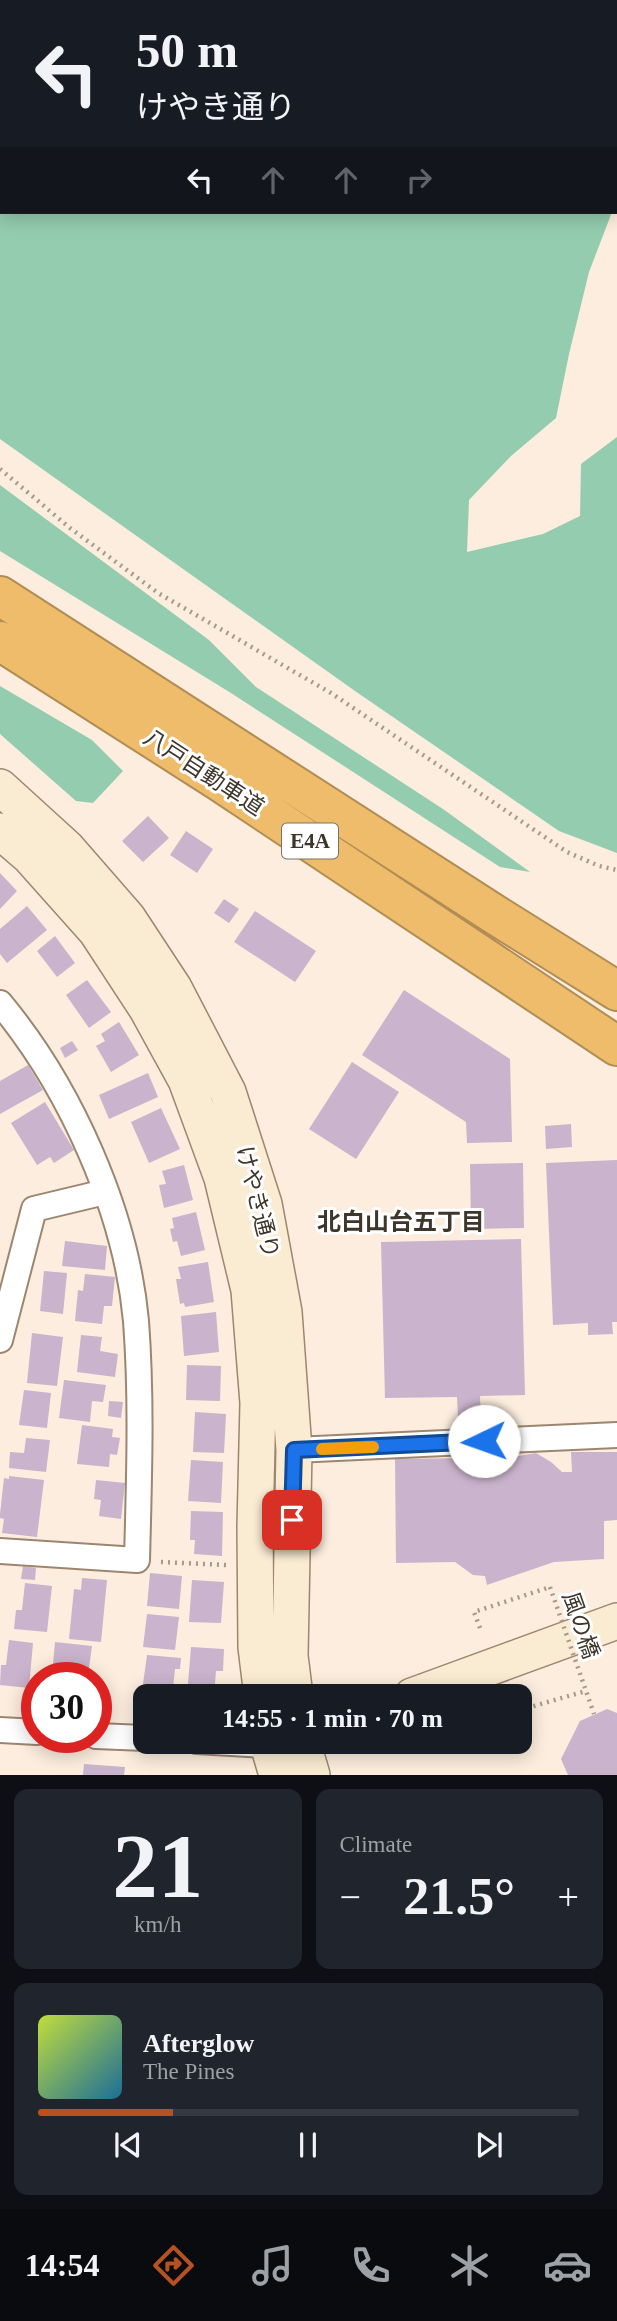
<!DOCTYPE html>
<html lang="en">
<head>
<meta charset="utf-8">
<style>
	body { margin:0; font-family:"Times New Roman","Noto Sans JP",serif; background:#20242c; color:#f1f3f6; height:100vh; display:flex; flex-direction:column; font-size:26px; white-space:nowrap }
	* { box-sizing:border-box; margin:0 }
	p { font-size:23px; color:#9ea1a6 }
	.icon { flex:none; width:38px; height:38px; fill:none; stroke:currentColor; stroke-width:2; stroke-linecap:round; stroke-linejoin:round }
	.map { position:relative; height:1775px; overflow:hidden }
	.drawer { display:flex; flex-direction:column; gap:14px; padding:14px; background:#0d0f14; flex:1 }
	.drawer>* { flex:none }
	.guide { position:absolute; left:0px; top:0px; width:618px; height:214px; box-shadow:0 4px 18px #0003; background:#171b24; color:#f1f3f6; overflow:hidden }
	.speed { position:absolute; left:21px; top:1662px; display:flex; gap:14px; font-size:35px; font-weight:700; text-align:center }
	.speed>* { display:grid; place-content:center; width:91px; height:91px; border-radius:50%; background:#171b24; box-shadow:0 4px 18px #0003; line-height:1 }
	.speed .limit { border:10px solid #d22; background:#fff; color:#111 }
	.pin { position:absolute; display:grid; place-items:center; width:60px; height:60px; color:#fff; margin:-30px; border-radius:14px; box-shadow:0 4px 10px #0006 }
	.me { position:absolute; width:77px; margin:-38px; rotate:267deg; stroke-linejoin:round; filter:drop-shadow(0 0 5px #0008) }
	.turn { display:flex; align-items:center; gap:24px; height:147px; padding:0 21px; font-size:32px }
	.turn .icon { width:91px; height:91px; stroke-width:2.5 }
	.turn b { display:block; font-size:49px; line-height:60px }
	.lanes { display:flex; align-items:center; height:66px; padding:0 21px; background:#0003; justify-content:center; gap:35px; direction:ltr }
	.lanes .off { opacity:.35 }
	.big { font-size:52px; font-weight:800; line-height:1.1 }
	.drawer .card { flex:1; display:flex; flex-direction:column; justify-content:center; gap:10px; min-width:0; padding:0 24px; border-radius:14px; background:#20242c }
	.drawer .dial { align-items:center; gap:0 }
	.dial b { font-size:91px; line-height:1 }
	.song { display:flex; align-items:center; gap:21px }
	.cover { width:84px; height:84px; border-radius:10px; background:linear-gradient(135deg,hsl(70 70% 55%),hsl(200 70% 35%)) }
	.played { height:7px; border-radius:4px; background:linear-gradient(90deg,#b65220 25%,#363941 25%) }
	.keys { display:flex; justify-content:space-around; direction:ltr }
	.heat { display:flex; justify-content:space-between; align-items:center; font-size:38px; direction:ltr }
	.drawer .tiles { flex:1; display:grid; gap:14px; grid-template-columns:1fr 1fr }
	.card:last-child { grid-column:span 2 }
	.trip { position:absolute; left:133px; top:1684px; width:399px; height:70px; border-radius:14px; background:#171b24; box-shadow:0 4px 18px #0003; font-weight:800; line-height:70px; text-align:center }
	.dock { display:flex; height:112px; justify-content:space-around; align-items:center; background:#090b0e; color:#9ea1a6 }
	.dock .icon { width:49px; height:49px }
	.dock .current { color:#b65220 }
	.dock b { font-size:32px; color:#f1f3f6 }
	.map>svg:first-child { display:block }
	.green { fill:#93ccae }
	.building { fill:#cab3cc }
	.lines { fill:none; stroke-linecap:round; stroke-linejoin:round }
	.street-casing { stroke:#9c866f; stroke-width:28 }
	.secondary-casing { stroke:#9c866f; stroke-width:38 }
	.highway-casing { stroke:#b08d55; stroke-width:42 }
	.path { stroke:#a5998c; stroke-width:4.5; stroke-dasharray:2 5; stroke-linecap:butt }
	.street { stroke:#fff; stroke-width:24 }
	.secondary { stroke:#faebd3; stroke-width:35 }
	.highway { stroke:#eebc6b; stroke-width:38 }
	.path-bridge { stroke:#a5998c; stroke-width:4.5; stroke-dasharray:2 5; stroke-linecap:butt }
	.route-casing { stroke:#114b97; stroke-width:18 }
	.route { stroke:#1a73e8; stroke-width:12 }
	.slow { stroke:#f59e0b; stroke-width:12 }
	.labels { text-anchor:middle; stroke-width:6; stroke-linejoin:round; paint-order:stroke }
	.shield { fill:#fff; stroke:#78726b; stroke-width:2 }
	.shield-label { font-size:21px; font-weight:bold; fill:#3e352b }
	.street-label { font-size:23px; fill:#3e352b; stroke:#fff }
	.neighbourhood-label { font-size:24px; font-weight:bold; fill:#3e352b; stroke:#fff }
</style>
</head>
<body>
<div class="map">
<svg width="617" height="1775" viewBox="0 0 617 1775">
	<rect width="100%" height="100%" fill="#fcedde"/>
	<path class="green" d="M0,0H612V2H2V212H612L589,272L569,354L556,418L511,456L469,500L467,552L543,534L580,516L581,464L617,437V853L559,831L355,691L0,439Z
		M0,485L209,640L256,687L443,809L530,872L500,867L231,693L0,551Z
		M0,686L92,740L123,771L93,803L76,801L0,734Z"/>
	<path class="building" d="M148,816L169,838L143,862L122,841Z
		M186,831L213,849L197,873L170,855Z
		M0,873L17,891L0,909Z
		M224,899L239,909L229,923L214,913Z
		M27,906L47,930L7,963L0,954V929Z
		M255,911L316,951L295,982L234,942Z
		M55,936L75,963L57,977L37,951Z
		M87,980L111,1012L89,1028L66,995Z
		M404,990L510,1059L512,1142L467,1143L466,1122L362,1055Z
		M119,1022L139,1055L111,1072L96,1046L105,1041L101,1034Z
		M72,1041L78,1050L65,1058L60,1048Z
		M352,1062L399,1092L356,1159L309,1129Z
		M28,1065L43,1090L0,1114V1081Z
		M148,1073L158,1097L109,1119L99,1095Z
		M45,1102L74,1150L54,1163L50,1157L37,1165L11,1123Z
		M161,1108L180,1149L149,1163L131,1122Z
		M571,1124L572,1147L546,1149L545,1126Z
		M617,1160V1322H612L613,1334L588,1335V1323L553,1325L546,1163Z
		M523,1163L524,1228L471,1229L470,1164Z
		M184,1165L193,1200L164,1208L159,1185L166,1184L162,1171Z
		M196,1212L205,1250L181,1256L177,1241L173,1242L170,1229L174,1228L172,1218Z
		M521,1239L525,1395L480,1396L481,1417L458,1418L457,1397L385,1398L381,1242Z
		M65,1241L107,1246L105,1270L62,1266Z
		M208,1262L214,1302L185,1307L184,1303L180,1304L176,1279H181L178,1267Z
		M44,1271L67,1273L63,1314L40,1311Z
		M85,1274L115,1277L112,1306H104L102,1324L75,1321L78,1290L83,1291Z
		M216,1312L219,1352L184,1356L181,1316Z
		M32,1333L63,1337L57,1386L27,1383Z
		M81,1335L102,1337L100,1351L118,1354L115,1377L77,1372Z
		M187,1365L221,1366L220,1401L186,1400Z
		M64,1380L106,1385L103,1402L92,1401L90,1422L59,1418Z
		M24,1390L51,1393L47,1428L19,1425Z
		M109,1401L123,1402L121,1418L108,1416Z
		M195,1412L226,1414L224,1453L193,1452Z
		M82,1425L113,1429L112,1437L120,1438L117,1455L110,1454L109,1467L77,1464Z
		M26,1438L50,1440L46,1472L9,1468L10,1452L24,1453Z
		M571,1452H617V1520L604,1521V1559L554,1562L487,1585L485,1576L473,1575L455,1562L396,1563L395,1459L467,1458V1471H479L495,1460L536,1453L551,1462L562,1472H572Z
		M191,1460L223,1462L221,1503L188,1501Z
		M9,1476L44,1480L37,1537L2,1533L4,1519L0,1518V1514L4,1478L9,1479Z
		M96,1480L125,1483L121,1519L99,1516L101,1500L94,1499Z
		M191,1511L223,1512L222,1556L194,1554L195,1540H190Z
		M23,1566L36,1568L35,1580L21,1579Z
		M150,1573L182,1576L179,1609L147,1606Z
		M82,1578L107,1580L101,1642L69,1639L74,1589L81,1590Z
		M192,1580L224,1582L221,1623L189,1622Z
		M25,1583L52,1586L47,1632L14,1629L16,1610H22Z
		M147,1614L179,1617L175,1650L143,1647Z
		M9,1640L33,1643L29,1688L0,1685L1,1665H6Z
		M55,1642L92,1646L89,1668L53,1664Z
		M191,1647L224,1649L223,1671H216L214,1696H187Z
		M147,1655L181,1658L180,1669H175L173,1688L143,1684Z
		M56,1668L88,1672V1678H55Z
		M143,1689L178,1693V1696H145V1718L141,1717Z
		M607,1709L617,1713V1775H568L561,1759L580,1721Z
		M84,1764L125,1767L124,1775H83Z"/>
	<g class="lines">
		<g class="street-casing">
			<path id="street" d="M0,1003C70,1087 126,1211 136,1321C142,1400 139,1481 137,1560L0,1551
				M0,1340L34,1209L105,1192
				M294,1450L617,1435
				M0,1730L37,1732
				M96,1736L145,1738
				M196,1741L267,1745"/>
		</g>
		<g class="secondary-casing">
			<path id="secondary" d="M0,787L67,848L128,918L174,988L228,1092L264,1204L284,1312L294,1450L290,1656L295,1696
				M0,831L30,857L96,931L147,1009L186,1080L222,1178L249,1290L258,1403L255,1527L256,1647L262,1696
				M412,1696L617,1621
				M267,1741L277,1775
				M302,1741L312,1775"/>
		</g>
		<g class="highway-casing">
			<path id="highway" d="M0,596L494,914L617,991
				M0,641L219,781L617,1046"/>
		</g>
		<path class="path" d="M0,469L70,528L158,593L331,693L567,852L599,866L617,870
			M161,1562L226,1565
			M480,1628L474,1612L550,1587
			M520,1710L586,1691"/>
		<use href="#street" class="street"/>
		<use href="#secondary" class="secondary"/>
		<use href="#highway" class="highway"/>
		<path class="path-bridge" d="M550,1587L594,1714"/>
	</g>
	<g class="lines">
		<g class="route-casing">
			<path id="route" d="M292,1520L294,1450L484,1441"/>
		</g>
		<use href="#route" class="route"/>
		<path class="slow" d="M322,1449L373,1447"/>
	</g>
	<g class="labels">
		<rect class="shield" x="282" y="823.5" width="56" height="35" rx="5"/>
		<g class="shield-label">
			<text x="310" y="848">E4A</text>
		</g>
		<g class="street-label">
			<text transform="translate(204 772) rotate(33)" y="8">八戸自動車道</text>
			<text transform="translate(258 1202) rotate(76)" y="8">けやき通り</text>
			<text transform="translate(581 1625) rotate(71)" y="8">風の橋</text>
		</g>
		<g class="neighbourhood-label">
			<text x="401" y="1230">北白山台五丁目</text>
		</g>
	</g>
</svg>
<div class="speed"><div class="limit">30</div></div>
<div class="pin" style="left:292px;top:1520px;background:#d93025"><svg class="icon" aria-label="arrive" viewBox="0 0 24 24"><path d="M6 21V4h12l-3 4 3 4H6"/></svg></div>
<svg class="me" style="left:484px;top:1441px" viewBox="-20 -20 40 40"><circle r="19" fill="#fff"/><path d="M0-13L10 11 0 6-10 11z" fill="#1a73e8"/></svg>
<div class="trip">14:55 · 1 min · 70 m</div>
<div class="guide">
<div class="turn"><svg class="icon" aria-label="left" viewBox="0 0 24 24"><path d="M17 20v-9H6M10 6l-5 5 5 5"/></svg><div><b>50 m</b>けやき通り</div></div>
<div class="lanes"><svg class="icon" aria-label="left" viewBox="0 0 24 24"><path d="M17 20v-9H6M10 6l-5 5 5 5"/></svg><svg class="icon off" aria-label="ahead" viewBox="0 0 24 24"><path d="M12 20V5M6 11l6-6 6 6"/></svg><svg class="icon off" aria-label="ahead" viewBox="0 0 24 24"><path d="M12 20V5M6 11l6-6 6 6"/></svg><svg class="icon off" aria-label="right" viewBox="0 0 24 24"><path d="M7 20v-9h11M14 6l5 5-5 5"/></svg></div>
</div>
</div>
<section class="drawer">
<div class="tiles">
<div class="card dial"><b>21</b><p>km/h</p></div>
<div class="card"><p>Climate</p>
<div class="heat"><a>−</a><b class="big">21.5°</b><a>+</a></div>
</div>
<div class="card">
<div class="song"><i class="cover"></i><div><b>Afterglow</b><p>The Pines</p></div></div>
<div class="played"></div>
<div class="keys"><svg class="icon" aria-label="previous" viewBox="0 0 24 24"><path d="M18 5L8 12l10 7zM5 5v14"/></svg><svg class="icon" aria-label="pause" viewBox="0 0 24 24"><path d="M8 5v14M16 5v14"/></svg><svg class="icon" aria-label="next" viewBox="0 0 24 24"><path d="M6 5l10 7-10 7zM19 5v14"/></svg></div>
</div>
</div>
</section>
<nav class="dock">
<b>14:54</b>
<svg class="icon current" aria-label="directions" viewBox="0 0 24 24"><path d="M12 3l9 9-9 9-9-9zM9 14v-3h6M13 9l2 2-2 2"/></svg>
<svg class="icon" aria-label="music" viewBox="0 0 24 24"><path d="M9 18V5l10-2v13"/><circle cx="6" cy="18" r="3"/><circle cx="16" cy="16" r="3"/></svg>
<svg class="icon" aria-label="phone" viewBox="0 0 24 24"><path d="M5 4h4l2 5-3 2q2 4 5 5l2-3 5 2v4C11 20 4 13 5 4z"/></svg>
<svg class="icon" aria-label="climate" viewBox="0 0 24 24"><path d="M12 3v18M4 7l16 10M4 17L20 7"/></svg>
<svg class="icon" aria-label="car" viewBox="0 0 24 24"><path d="M5 17H2v-5l4-1 3-4h7l3 4 3 1v5h-3M9 17h6M6 11h13"/><circle cx="7" cy="17" r="2"/><circle cx="17" cy="17" r="2"/></svg>
</nav>
</body>
</html>
